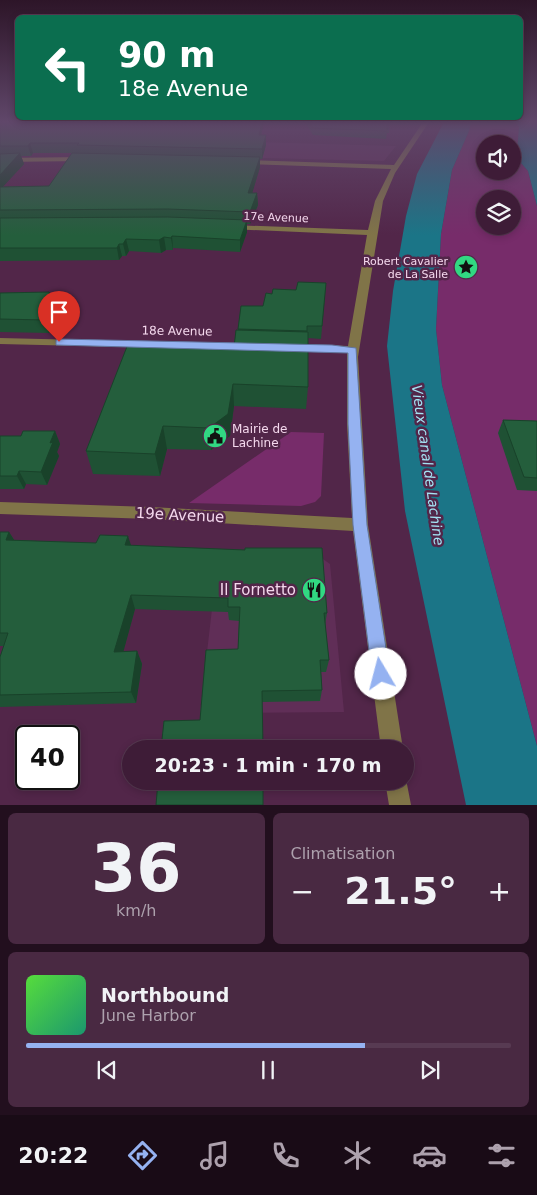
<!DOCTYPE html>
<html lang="fr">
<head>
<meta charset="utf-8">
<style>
	body { margin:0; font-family:"DejaVu Sans",sans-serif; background:#492942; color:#f1f3f6; height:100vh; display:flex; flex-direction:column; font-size:19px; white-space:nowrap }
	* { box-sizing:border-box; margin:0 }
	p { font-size:16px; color:#ada1ad }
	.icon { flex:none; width:28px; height:28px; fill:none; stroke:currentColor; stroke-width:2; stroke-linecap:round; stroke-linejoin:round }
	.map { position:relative; height:805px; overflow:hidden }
	.drawer { display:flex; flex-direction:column; gap:8px; padding:8px; background:#220f1e; flex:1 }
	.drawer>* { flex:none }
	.banner { position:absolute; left:15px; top:15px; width:508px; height:105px; border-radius:8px; box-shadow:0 2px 8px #0003,0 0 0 1px #573a52; background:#0b6e4f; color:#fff; overflow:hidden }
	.controls { position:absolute; left:476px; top:135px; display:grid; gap:10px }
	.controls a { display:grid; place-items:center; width:45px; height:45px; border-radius:50%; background:#3e1c37; box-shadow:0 2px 8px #0003,0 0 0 1px #573a52; font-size:25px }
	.speed { position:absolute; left:15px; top:725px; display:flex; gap:10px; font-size:25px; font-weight:700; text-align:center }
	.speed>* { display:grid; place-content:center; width:65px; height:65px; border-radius:50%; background:#3e1c37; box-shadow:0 2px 8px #0003,0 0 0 1px #573a52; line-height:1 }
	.speed .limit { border:2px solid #111; border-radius:8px; background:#fff; color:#111 }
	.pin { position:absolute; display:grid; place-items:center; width:42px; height:42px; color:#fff; margin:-51px -21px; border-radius:50% 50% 50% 0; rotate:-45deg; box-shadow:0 0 5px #0007 }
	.pin .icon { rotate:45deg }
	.me { position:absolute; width:55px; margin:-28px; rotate:352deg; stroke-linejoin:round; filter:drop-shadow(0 0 4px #0008) }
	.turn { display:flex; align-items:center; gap:18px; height:105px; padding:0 20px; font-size:22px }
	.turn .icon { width:65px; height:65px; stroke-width:2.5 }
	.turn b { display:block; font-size:35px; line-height:42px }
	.big { font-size:38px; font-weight:600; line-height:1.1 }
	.drawer .widget { flex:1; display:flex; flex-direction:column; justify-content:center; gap:8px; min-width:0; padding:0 18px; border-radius:8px; background:#492942 }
	.drawer .dial { align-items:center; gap:0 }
	.dial b { font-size:65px; line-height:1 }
	.song { display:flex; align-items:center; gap:15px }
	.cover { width:60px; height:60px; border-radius:8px; background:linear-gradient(135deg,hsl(110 70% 55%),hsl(160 70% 35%)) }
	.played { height:5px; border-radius:2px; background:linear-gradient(90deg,#95b2f1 70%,#573a52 70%) }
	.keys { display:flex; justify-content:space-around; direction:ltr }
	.heat { display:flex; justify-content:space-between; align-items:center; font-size:28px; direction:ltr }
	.drawer .tiles { flex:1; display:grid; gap:8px; grid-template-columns:1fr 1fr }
	.widget:last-child { grid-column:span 2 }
	.trip { position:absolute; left:122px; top:740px; width:292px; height:50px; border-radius:25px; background:#3e1c37; box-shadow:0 2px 8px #0003,0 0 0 1px #573a52; font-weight:600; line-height:50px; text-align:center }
	.menu { display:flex; height:80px; justify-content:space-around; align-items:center; background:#190b16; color:#ada1ad }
	.menu .icon { width:35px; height:35px }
	.menu .on { color:#95b2f1 }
	.menu b { font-size:22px; color:#f1f3f6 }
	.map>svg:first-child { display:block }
	.built { fill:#602e57 }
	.green { fill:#772c6a; fill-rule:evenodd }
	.water { fill:#1b7587 }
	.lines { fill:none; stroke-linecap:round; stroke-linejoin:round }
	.minor { fill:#807448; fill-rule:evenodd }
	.wall { fill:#1f5134; fill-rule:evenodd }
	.shaded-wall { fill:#19422a }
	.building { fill:#245e3c; stroke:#19422a }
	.route { fill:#95b2f1; stroke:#61749d }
	.labels { text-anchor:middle; stroke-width:5; stroke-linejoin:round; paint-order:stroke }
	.far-street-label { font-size:11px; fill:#f4d8ed; stroke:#522649 }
	.far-poi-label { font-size:11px; fill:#f4d8ed; stroke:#522649; text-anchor:end }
	.street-label { font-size:12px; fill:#f4d8ed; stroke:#522649 }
	.poi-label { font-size:12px; fill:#f4d8ed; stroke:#522649; text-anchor:start }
	.water-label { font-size:14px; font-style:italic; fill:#a4e4f4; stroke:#522649 }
	.near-street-label { font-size:15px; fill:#f4d8ed; stroke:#522649 }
	.near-poi-label { font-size:15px; fill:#f4d8ed; stroke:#522649; text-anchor:end }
</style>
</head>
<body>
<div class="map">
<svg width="537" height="805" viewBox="0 0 537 805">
	<rect width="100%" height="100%" fill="#522649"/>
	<path class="built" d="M181,140L396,146L384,161L108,154Z
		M313,552L330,564L344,712L200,713L218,557Z"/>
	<path class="green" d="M471,122H516L519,127L521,163L528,171L537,206V746L442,385L436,329L441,234L452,170L469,131ZM485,144H512V171H485ZM485,199H512V226H485Z
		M291,432L324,433L321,496L315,502L301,506L189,503Z"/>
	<path class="water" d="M444,122H471L469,131L452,170L441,234L436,329L442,385L537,746V805H466L405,511L387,346L393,291L406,216L417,174Z
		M516,122H537V206L528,171L521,163L517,152L519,127Z"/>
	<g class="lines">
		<path class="minor" d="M423,122H429L395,173L383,201L358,357L368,525L403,749H381L353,531L151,519L0,514V502L151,507L352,518L347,424V353L292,350L286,347L292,344L348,346L367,235L230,229L226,227L230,225L368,230L375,201L391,169L244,164L241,162L244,160L394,165Z
			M0,158L84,157L87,159L84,161L0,162Z
			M0,338L250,344L256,347L250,350L0,344Z
			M406,779L411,805H389L385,781H406Z"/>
	</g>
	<path class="wall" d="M0,122H264L261,135H266V145L262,159H260V167L252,193H257L258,205L250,224H247V232L240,252L173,248V250H166L161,253L129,251L126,256H122L119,260L0,261ZM33,153H72L49,186L2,187L24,164L21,156H31Z
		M305,122H405V124L390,123L389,133H387L386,139L313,135Z
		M326,283L321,339L308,338V387L306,409L234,406L230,436L211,450L167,449L160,476L93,474L86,451L234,347L238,330L241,306H263L272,294L296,290Z
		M0,293L59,315L49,333L0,332Z
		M503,420L537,421V491L517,490L498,433Z
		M55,431L60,444L57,452L59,456L47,485L26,484L24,489H0V436H21Z
		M0,532H9L14,540L131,545L327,613L325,625L329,660L326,672H321L322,690L320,701L262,702L161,749L200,720L238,649L239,621L229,620L228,612L135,609L123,652L137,651L142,664L136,703L0,707V657L4,646H0Z"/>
	<path class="shaded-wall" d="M262,122H264L259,145V135Z
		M266,135V145L262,159V149Z
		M30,143L33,153L31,156L28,146Z
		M20,153L24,164L0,190V175Z
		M260,157V167L249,204L248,193Z
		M257,193L258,205L250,224V212Z
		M247,220V232L240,252V240Z
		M172,236L173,248V250L171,238Z
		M164,237L166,250L161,253L159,240Z
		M126,239L129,251L126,256L123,244Z
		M119,244L122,256L119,260L117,248Z
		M55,303L59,315L49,333L45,320Z
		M233,384L234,406L230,436L211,450L209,428Z
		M163,426L167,449L160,476L155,454Z
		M55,431L60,444L57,452L59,456L47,485L41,472L50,443Z
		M19,471L26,484L24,489L17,476Z
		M9,532L18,546L6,540Z
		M128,536L133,551L125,545Z
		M131,595L135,609L120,664L114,652Z
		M137,651L142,664L136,703L131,692Z"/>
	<path class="building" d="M0,122H262L259,135H266L262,149L77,145L79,143H30L28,146H0Z
		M310,122H390V125H387V131L313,128Z
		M20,153L0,175V154Z
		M72,153L260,157L248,193H257L250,212L168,209L0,210V187L49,186Z
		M168,217L247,220L240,240L172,236L171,238L164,237L159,240L126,239L123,244H119L117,248H0V218Z
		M298,282L326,283L322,326H307V331L238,329L241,306H263L266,293L272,294L273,289L296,290Z
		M49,292L55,303L45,320L0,319V293Z
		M236,330L308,332V387L233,384L228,414L209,428L163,426L155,454L86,451L128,344L234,347Z
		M503,420L537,421V478L524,477Z
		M23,431H55L50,443L53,442L41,472L19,471L17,476H0V436H21Z
		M0,532H9L6,540L96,543L100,535L128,536L125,545L245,550V548H322L327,613H324L329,660H320L322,690L262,691L263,747H271V749H161L164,721L200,720L206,650L238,649L240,607H228V598L131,595L114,652L137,651L131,692L0,695V657L8,633H0Z
		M158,781H263V805H156Z"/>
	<linearGradient id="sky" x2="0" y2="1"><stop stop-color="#2d1528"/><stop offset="0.52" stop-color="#60476a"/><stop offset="1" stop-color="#60476a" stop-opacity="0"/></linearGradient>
	<rect width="537" height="235" fill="url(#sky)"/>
	<path class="route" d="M59,339L332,345L356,348L367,525L390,674L387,680L381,683L375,680L372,674L353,525L348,424V353L56,345V340Z"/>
	<defs>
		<g id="sight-disc" transform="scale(1.25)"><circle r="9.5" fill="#31d882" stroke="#522649"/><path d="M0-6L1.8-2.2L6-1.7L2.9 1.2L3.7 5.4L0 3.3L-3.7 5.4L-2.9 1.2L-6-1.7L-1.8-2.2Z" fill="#111"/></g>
		<g id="civic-disc" transform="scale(1.25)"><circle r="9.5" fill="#31d882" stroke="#522649"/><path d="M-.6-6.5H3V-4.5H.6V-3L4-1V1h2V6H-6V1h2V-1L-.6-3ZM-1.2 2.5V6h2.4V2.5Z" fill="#111"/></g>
		<g id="restaurant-disc" transform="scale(1.25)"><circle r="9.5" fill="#31d882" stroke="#522649"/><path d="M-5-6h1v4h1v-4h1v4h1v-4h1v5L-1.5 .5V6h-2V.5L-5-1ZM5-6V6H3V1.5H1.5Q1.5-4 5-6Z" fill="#111"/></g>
	</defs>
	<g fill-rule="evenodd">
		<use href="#sight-disc" x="466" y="267"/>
		<use href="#civic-disc" x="215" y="436"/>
		<use href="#restaurant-disc" x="314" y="590"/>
	</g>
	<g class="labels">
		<g class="far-street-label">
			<text transform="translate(276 217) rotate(2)" y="4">17e Avenue</text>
		</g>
		<g class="far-poi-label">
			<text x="448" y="265">Robert Cavalier<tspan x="448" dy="13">de La Salle</tspan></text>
		</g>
		<g class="street-label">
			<text transform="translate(177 331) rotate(1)" y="4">18e Avenue</text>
		</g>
		<g class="poi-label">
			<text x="232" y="433">Mairie de<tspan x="232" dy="14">Lachine</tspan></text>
		</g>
		<g class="water-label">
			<text transform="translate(428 465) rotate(82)" y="5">Vieux canal de Lachine</text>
		</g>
		<g class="near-street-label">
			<text transform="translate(180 515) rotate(3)" y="5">19e Avenue</text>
		</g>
		<g class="near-poi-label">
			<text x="296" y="595">Il Fornetto</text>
		</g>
	</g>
</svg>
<div class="controls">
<a><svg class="icon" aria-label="sound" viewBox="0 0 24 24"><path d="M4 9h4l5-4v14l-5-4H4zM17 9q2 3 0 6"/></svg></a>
<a><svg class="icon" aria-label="layers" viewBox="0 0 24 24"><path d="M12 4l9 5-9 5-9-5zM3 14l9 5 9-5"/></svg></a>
</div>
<div class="speed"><div class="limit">40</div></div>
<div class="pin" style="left:59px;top:342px;background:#d93025"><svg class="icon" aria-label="arrive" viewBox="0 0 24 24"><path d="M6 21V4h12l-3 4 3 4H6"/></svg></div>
<svg class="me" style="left:381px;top:674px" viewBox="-20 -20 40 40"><circle r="19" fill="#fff"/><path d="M0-13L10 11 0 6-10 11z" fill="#95b2f1"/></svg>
<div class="trip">20:23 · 1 min · 170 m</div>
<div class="banner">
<div class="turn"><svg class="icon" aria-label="left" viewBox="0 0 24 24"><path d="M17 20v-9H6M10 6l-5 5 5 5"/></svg><div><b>90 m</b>18e Avenue</div></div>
</div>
</div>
<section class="drawer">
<div class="tiles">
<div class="widget dial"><b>36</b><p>km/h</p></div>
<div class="widget"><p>Climatisation</p>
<div class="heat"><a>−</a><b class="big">21.5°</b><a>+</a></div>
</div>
<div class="widget">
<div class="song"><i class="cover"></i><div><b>Northbound</b><p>June Harbor</p></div></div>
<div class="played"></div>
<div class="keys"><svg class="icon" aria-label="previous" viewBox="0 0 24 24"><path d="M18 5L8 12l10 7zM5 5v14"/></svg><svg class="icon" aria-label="pause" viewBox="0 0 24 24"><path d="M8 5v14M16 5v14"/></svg><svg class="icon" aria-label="next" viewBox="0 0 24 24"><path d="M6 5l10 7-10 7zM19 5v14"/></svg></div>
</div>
</div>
</section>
<nav class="menu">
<b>20:22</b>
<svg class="icon on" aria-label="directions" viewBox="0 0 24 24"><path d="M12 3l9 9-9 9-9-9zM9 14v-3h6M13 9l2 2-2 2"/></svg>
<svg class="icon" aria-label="music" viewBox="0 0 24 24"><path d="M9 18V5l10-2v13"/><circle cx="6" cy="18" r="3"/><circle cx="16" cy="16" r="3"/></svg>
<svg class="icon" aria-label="phone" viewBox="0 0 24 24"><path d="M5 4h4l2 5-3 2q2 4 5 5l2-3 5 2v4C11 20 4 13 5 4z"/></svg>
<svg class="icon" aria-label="climate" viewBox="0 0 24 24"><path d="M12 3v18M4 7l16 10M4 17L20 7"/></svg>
<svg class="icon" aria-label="car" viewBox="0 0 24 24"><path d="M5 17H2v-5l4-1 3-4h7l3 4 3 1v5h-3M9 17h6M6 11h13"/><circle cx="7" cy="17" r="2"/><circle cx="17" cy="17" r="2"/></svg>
<svg class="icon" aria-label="filters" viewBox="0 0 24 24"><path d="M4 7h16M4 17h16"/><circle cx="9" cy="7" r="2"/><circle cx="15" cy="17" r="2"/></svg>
</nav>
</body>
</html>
